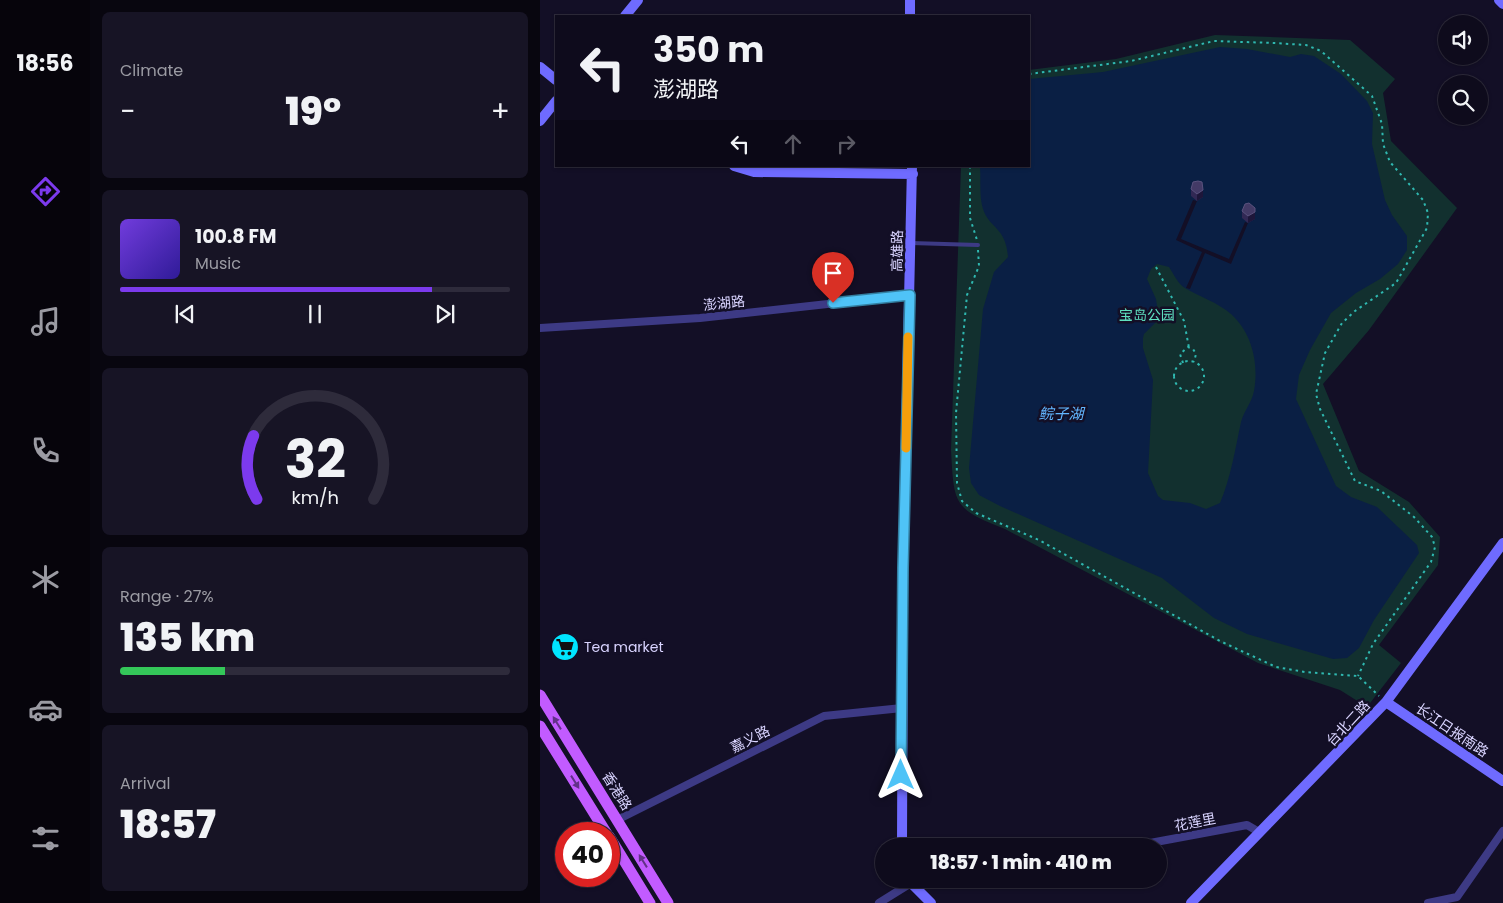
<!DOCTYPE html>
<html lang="en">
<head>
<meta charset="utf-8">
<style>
	body { margin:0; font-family:Poppins,"Noto Sans SC",sans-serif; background:#171425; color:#f1f3f6; height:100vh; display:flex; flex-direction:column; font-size:19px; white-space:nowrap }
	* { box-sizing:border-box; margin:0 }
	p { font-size:16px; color:#9b9ba3 }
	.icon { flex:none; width:28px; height:28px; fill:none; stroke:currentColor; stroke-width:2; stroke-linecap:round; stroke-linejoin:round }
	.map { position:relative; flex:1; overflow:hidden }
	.side { display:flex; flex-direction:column; gap:12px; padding:12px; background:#08060f; width:450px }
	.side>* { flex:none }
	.banner { position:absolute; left:15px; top:15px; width:475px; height:152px; border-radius:0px; box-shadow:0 1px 4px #0004,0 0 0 1px #2e2b3b; background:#0e0b1c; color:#f1f3f6; overflow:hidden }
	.tools { position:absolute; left:898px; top:15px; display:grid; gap:10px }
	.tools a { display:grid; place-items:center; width:50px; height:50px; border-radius:50%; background:#0e0b1c; box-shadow:0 1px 4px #0004,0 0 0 1px #2e2b3b; font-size:25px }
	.speed { position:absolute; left:15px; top:822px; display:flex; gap:10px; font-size:25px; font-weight:700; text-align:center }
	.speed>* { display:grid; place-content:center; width:65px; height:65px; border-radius:50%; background:#0e0b1c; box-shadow:0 1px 4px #0004,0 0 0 1px #2e2b3b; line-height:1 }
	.speed .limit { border:8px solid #d22; background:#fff; color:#111 }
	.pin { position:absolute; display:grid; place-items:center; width:42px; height:42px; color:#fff; margin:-51px -21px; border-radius:50% 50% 50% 0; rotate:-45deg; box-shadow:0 0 5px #0007 }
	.pin .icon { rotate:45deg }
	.me { position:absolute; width:55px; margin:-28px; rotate:0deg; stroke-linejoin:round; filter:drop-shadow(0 0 4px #0008) }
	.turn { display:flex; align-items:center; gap:18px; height:105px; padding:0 15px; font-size:22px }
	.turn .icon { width:65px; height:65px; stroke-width:2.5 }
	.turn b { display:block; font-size:35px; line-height:42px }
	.lanes { display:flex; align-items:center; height:48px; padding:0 15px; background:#0003; justify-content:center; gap:25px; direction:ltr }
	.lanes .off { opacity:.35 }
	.big { font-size:38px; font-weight:800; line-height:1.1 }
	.side .tile { flex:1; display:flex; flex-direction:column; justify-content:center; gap:8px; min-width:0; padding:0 18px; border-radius:8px; background:#171425 }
	.side .dial { align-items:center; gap:0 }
	.dial svg { height:130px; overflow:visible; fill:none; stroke:#2e2b3b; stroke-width:7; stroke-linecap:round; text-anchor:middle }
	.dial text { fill:#f1f3f6; stroke:none }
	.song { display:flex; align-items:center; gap:15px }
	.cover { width:60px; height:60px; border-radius:8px; background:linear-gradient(135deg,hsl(260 70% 55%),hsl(250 70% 35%)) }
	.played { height:5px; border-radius:2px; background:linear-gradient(90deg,#7c3aed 80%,#2e2b3b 80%) }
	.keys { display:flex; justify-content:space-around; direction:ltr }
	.heat { display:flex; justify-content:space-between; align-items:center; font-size:28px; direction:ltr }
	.charge { height:8px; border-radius:4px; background:linear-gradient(90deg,#34c759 27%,#2e2b3b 0) }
	.trip { position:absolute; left:335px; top:838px; width:292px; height:50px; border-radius:25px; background:#0e0b1c; box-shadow:0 1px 4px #0004,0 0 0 1px #2e2b3b; font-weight:800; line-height:50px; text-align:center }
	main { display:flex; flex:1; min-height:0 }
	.dock { display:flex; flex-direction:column; width:90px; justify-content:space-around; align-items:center; background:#06040b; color:#9b9ba3 }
	.dock .icon { width:35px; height:35px }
	.dock .on { color:#7c3aed }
	.dock b { font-size:22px; color:#f1f3f6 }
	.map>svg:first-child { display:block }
	.green { fill:#12302f }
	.water { fill:#0a1f44; fill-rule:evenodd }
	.pier { fill:#130f26 }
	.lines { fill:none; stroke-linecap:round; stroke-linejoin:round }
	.path { stroke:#2fb8b0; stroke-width:2; stroke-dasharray:2.5 4; stroke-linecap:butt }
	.lane { stroke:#3d3a85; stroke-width:4 }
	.street { stroke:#3d3a85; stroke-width:8 }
	.secondary { stroke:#6f6bff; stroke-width:10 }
	.primary { stroke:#c25bff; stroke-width:11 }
	.wall { fill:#312854 }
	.shaded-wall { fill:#1d163a }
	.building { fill:#433a66; stroke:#5a527e }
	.oneway { fill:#623188 }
	.route-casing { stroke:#337fa1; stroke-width:12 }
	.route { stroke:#4fc3f7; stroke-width:9 }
	.slow { stroke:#f59e0b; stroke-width:9 }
	.labels { text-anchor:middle; stroke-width:5; stroke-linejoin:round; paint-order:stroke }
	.street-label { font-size:14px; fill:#d9d4ff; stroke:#130f26 }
	.park-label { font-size:14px; fill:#5fe0c0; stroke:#130f26 }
	.poi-label { font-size:14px; fill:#d9d4ff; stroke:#130f26; text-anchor:start }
	.water-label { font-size:15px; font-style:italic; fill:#62b6ff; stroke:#130f26 }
</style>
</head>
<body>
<main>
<nav class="dock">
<b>18:56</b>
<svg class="icon on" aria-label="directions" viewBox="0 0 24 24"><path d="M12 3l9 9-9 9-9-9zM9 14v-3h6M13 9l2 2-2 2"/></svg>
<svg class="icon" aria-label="music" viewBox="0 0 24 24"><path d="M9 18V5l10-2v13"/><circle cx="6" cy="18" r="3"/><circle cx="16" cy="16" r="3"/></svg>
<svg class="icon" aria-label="phone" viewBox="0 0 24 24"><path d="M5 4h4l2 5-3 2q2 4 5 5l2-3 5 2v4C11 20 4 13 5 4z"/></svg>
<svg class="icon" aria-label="climate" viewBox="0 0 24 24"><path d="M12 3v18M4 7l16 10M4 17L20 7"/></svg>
<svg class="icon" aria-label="car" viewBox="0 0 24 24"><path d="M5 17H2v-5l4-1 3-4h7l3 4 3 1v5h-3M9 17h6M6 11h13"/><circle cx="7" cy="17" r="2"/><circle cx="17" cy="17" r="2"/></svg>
<svg class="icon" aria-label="filters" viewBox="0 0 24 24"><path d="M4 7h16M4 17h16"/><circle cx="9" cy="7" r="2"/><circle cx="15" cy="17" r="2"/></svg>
</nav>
<section class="side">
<div class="tile"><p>Climate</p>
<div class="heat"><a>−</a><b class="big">19°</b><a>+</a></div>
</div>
<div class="tile">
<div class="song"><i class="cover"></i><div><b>100.8 FM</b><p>Music</p></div></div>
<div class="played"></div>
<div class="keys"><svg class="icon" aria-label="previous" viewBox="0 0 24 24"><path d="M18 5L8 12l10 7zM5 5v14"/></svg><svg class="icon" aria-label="pause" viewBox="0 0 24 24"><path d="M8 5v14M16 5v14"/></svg><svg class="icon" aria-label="next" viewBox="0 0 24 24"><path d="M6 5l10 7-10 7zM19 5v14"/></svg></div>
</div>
<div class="tile dial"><svg viewBox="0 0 100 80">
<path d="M14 69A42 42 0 1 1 86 69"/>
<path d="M14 69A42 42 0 0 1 12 30" stroke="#7c3aed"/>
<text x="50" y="56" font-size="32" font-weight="700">32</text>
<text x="50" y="72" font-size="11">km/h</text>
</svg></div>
<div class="tile"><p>Range · 27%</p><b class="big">135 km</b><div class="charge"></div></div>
<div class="tile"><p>Arrival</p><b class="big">18:57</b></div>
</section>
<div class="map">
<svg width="963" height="903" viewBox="0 0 963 903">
	<rect width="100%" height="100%" fill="#130f26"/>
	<path class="green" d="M675,35L810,40L855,79L843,93L851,141L917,208L829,330L783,384L819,471L869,502L900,537L898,565L839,645L861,663L827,707L800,690L718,663L465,529C413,509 414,504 411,450L421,166H489V70L576,59Z"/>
	<path class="water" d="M680,47L707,49L750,57L761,54L774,56L801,74L827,101L833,113L832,144L845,200L852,215L867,236V250L858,264L840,279L816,293L791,313L770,350L759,375L756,399L796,486L811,497L837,507L877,545L879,553L834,620L819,648L807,658L793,659L707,634L674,618L622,578L460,506L439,495L431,483L429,468L443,309L454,272L468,257C466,227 449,228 443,209C439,196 441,180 440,166H489V79L563,72ZM617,264L629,267C633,273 638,284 645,288C660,297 677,302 691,314C712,333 719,363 714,391C712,402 704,411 701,422C695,450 691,477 680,503L666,509L650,503L623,500L618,496L608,473L613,380L603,348V338L604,334L619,319L616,299L607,279L611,269Z"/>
	<path class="pier" d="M653,200L657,201L641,239L689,259L705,222L708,223L691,264L665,253L650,289L646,288L662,252L636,240Z"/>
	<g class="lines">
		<path class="path" d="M489,74L591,61L674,41L734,43L766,45L781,51L832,96L842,124L843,144L850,162L883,200L888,213L887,228L856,283L815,311L802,323L785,353L776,394L780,409L815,481L841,491L874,517L892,537L895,547L891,562L833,644L818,676
			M430,166V218L437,240
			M438,250L439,266L427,295L416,413L417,483L422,501L436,513L499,540L680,641L736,667L765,672L818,676L839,696
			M616,267L644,321L649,348
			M634 376a15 15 0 1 1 30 0a15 15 0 1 1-30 0Z
			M643,363L640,354L648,347L653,349L656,354L654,362"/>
		<path class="lane" d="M371,243L438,245"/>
		<path class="street" d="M0,328L160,318L369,295
			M77,820L284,716L362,708
			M594,846L707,825L719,832
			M339,903L371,883L399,879
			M888,903L917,897L963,831"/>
		<path class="secondary" d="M370,0V16
			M959,0L963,4
			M85,16L98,0
			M0,67L16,80
			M0,121L16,101
			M194,166L214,172L373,174
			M846,702L963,781
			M362,846L363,568L372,166
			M369,879L371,883L391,903
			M651,903L846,702L963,543"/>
		<path class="primary" d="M0,695L128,903
			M0,726L67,834
			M69,836L110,903"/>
	</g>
	<path class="wall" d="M651,189L663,197L657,201L651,196Z
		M702,211L715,219L708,223L702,218Z"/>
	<path class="shaded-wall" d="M663,190V197L657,201V194Z
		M715,208V219L708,223V216Z"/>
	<path class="building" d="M658,181L662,182L663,190L657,194L651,189L653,182Z
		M709,203L715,208V212L708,216L702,211L705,204Z"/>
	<defs><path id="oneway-solid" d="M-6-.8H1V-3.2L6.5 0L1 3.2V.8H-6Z" transform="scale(1.25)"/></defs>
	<g class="oneway">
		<use href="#oneway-solid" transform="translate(17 723) rotate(-122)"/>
		<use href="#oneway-solid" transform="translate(35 782) rotate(58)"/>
		<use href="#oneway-solid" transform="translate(103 861) rotate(-122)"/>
	</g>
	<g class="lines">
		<g class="route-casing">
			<path id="route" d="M293,303L370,295L363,568L361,775"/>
		</g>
		<use href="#route" class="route"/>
		<path class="slow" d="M366,448L368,337"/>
	</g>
	<defs>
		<g id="supermarket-disc" transform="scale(1.4375)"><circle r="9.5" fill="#00e5ff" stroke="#130f26"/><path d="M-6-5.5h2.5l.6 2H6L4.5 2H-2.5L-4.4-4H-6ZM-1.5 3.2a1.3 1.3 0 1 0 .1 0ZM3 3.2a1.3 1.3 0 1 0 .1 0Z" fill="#111"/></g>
	</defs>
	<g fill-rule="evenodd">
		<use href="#supermarket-disc" x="25" y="647"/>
	</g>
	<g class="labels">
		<g class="street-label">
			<text transform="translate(357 251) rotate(-89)" y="5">高雄路</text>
			<text transform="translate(184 303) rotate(-6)" y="5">澎湖路</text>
			<text transform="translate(808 723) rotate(-47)" y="5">台北二路</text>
			<text transform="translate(912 730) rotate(34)" y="5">长江日报南路</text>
			<text transform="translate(210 739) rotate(-27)" y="5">嘉义路</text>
			<text transform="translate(77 791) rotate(58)" y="5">香港路</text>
			<text transform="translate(655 822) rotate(-11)" y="5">花莲里</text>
		</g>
		<g class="park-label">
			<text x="607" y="320">宝岛公园</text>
		</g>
		<g class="poi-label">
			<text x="44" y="652">Tea market</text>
		</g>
		<g class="water-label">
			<text x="521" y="419">鲩子湖</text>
		</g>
	</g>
</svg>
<div class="tools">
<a><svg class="icon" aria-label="sound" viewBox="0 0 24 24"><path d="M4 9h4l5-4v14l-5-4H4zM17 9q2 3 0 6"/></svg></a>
<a><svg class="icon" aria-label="search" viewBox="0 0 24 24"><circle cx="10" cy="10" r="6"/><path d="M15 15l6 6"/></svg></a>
</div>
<div class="speed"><div class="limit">40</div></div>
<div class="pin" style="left:293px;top:303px;background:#d93025"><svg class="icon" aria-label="arrive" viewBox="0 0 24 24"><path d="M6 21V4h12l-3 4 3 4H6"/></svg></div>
<svg class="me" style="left:361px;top:775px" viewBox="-20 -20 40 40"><path d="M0-17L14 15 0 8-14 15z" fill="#4fc3f7" stroke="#fff" stroke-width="4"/></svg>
<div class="trip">18:57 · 1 min · 410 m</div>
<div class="banner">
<div class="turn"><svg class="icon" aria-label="left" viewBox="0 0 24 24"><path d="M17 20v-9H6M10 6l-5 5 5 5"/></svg><div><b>350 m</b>澎湖路</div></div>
<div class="lanes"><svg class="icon" aria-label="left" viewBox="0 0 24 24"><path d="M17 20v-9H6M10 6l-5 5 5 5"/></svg><svg class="icon off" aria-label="ahead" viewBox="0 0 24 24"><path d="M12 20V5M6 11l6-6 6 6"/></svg><svg class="icon off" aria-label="right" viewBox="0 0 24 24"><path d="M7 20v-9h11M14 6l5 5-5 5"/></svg></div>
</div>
</div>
</main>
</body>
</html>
